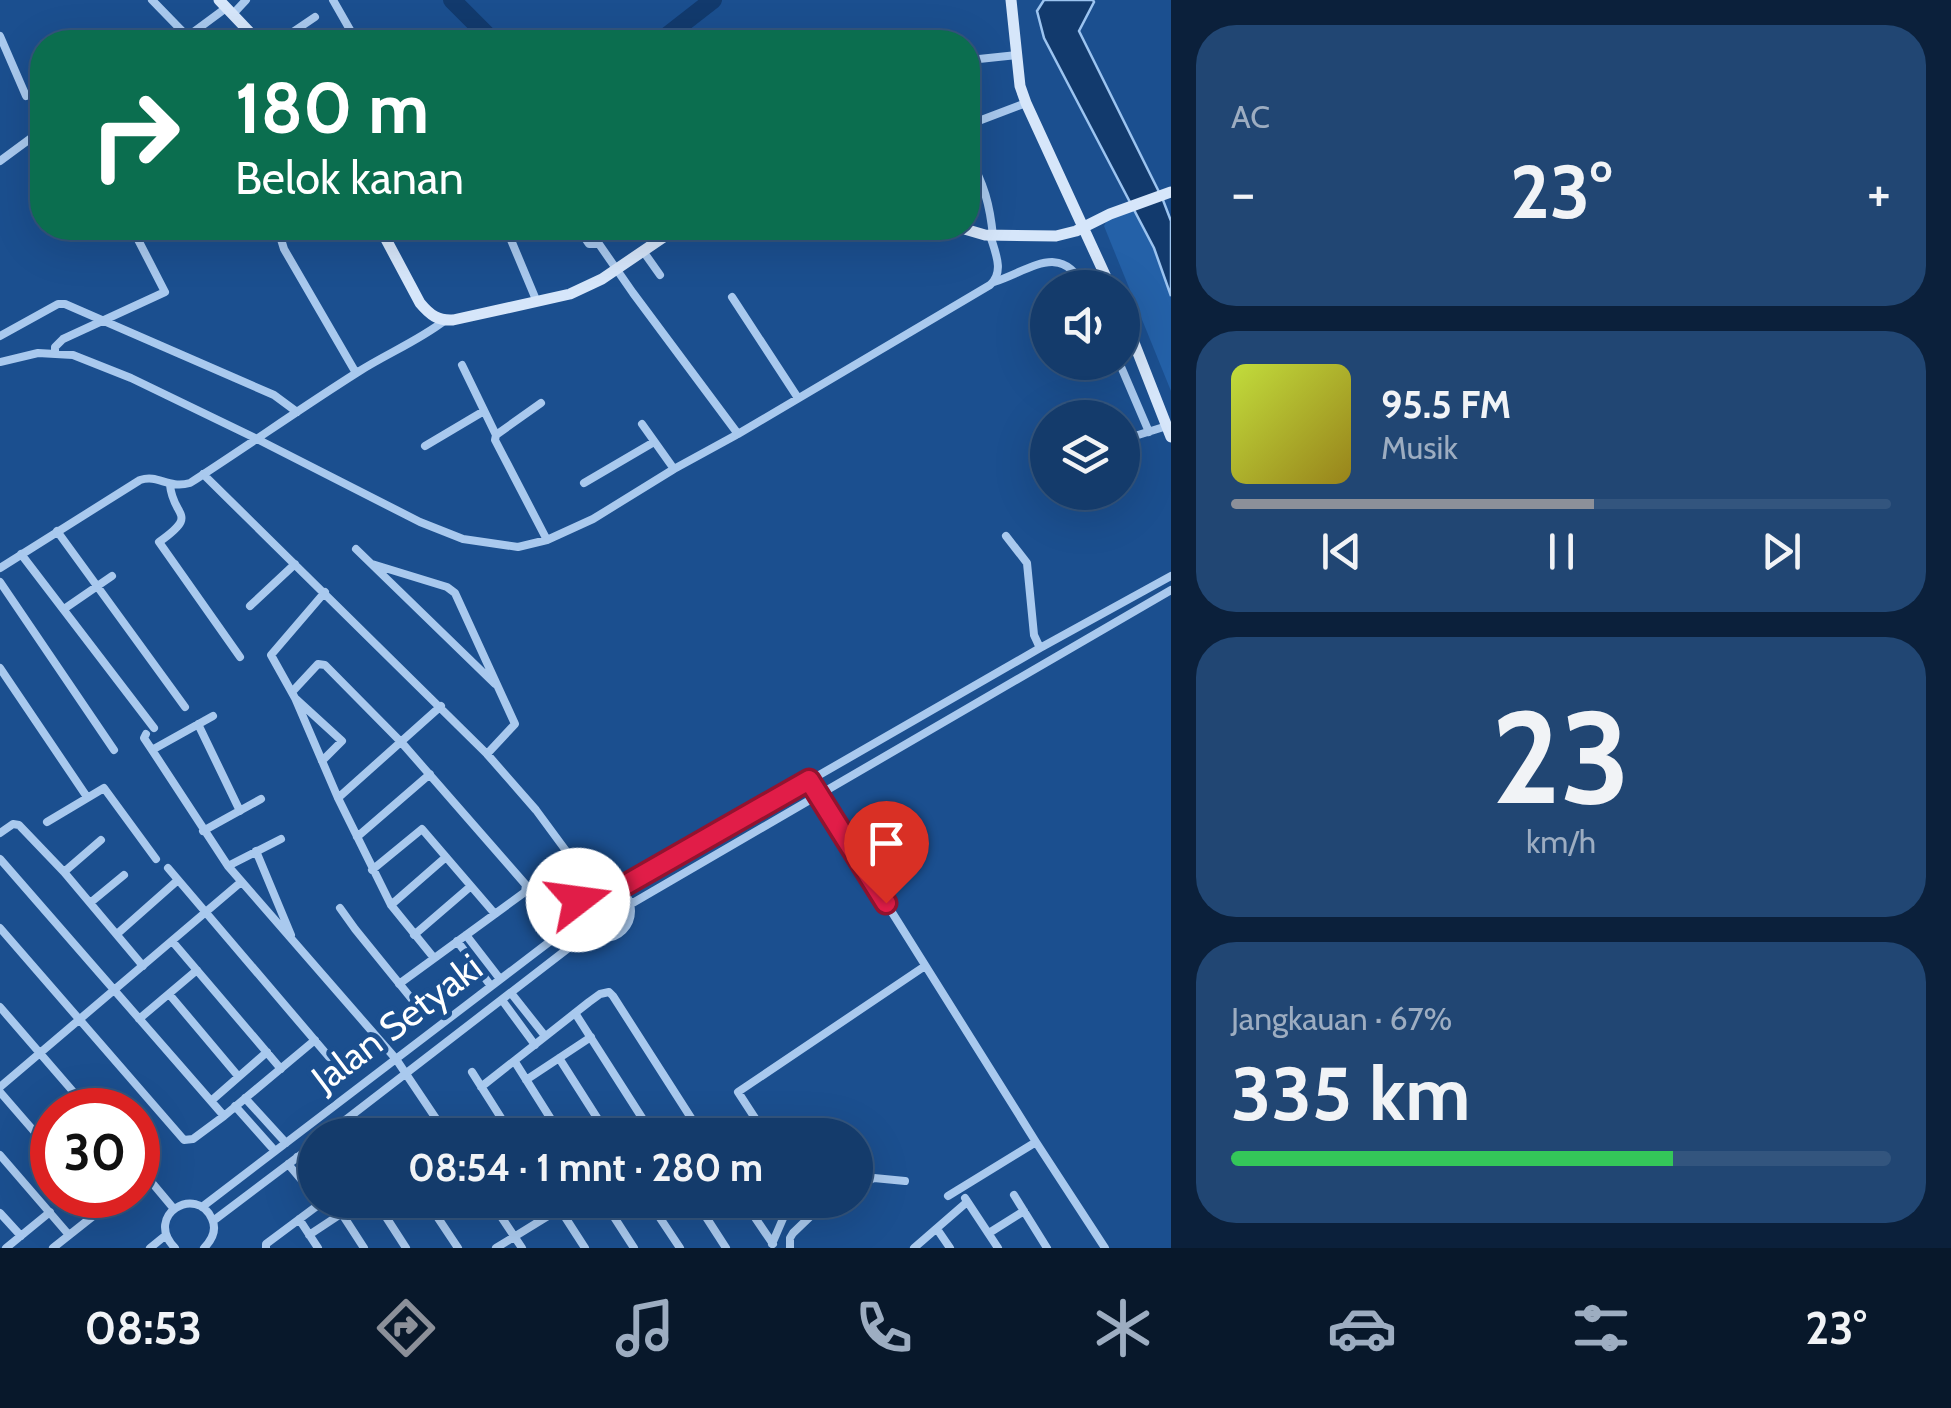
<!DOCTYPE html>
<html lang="id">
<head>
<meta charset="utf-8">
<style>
	body { margin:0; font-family:Cabin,sans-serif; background:#214673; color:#f1f3f6; height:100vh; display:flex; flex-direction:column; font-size:38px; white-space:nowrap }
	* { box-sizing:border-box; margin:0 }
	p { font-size:32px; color:#9dadc1 }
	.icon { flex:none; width:55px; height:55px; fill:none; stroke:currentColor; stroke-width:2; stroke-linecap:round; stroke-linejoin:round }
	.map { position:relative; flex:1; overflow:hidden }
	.side { display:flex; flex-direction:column; gap:25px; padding:25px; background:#0b203b; width:780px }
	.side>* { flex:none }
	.banner { position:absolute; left:30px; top:30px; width:950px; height:210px; border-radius:40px; box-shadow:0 10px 40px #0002,0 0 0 2px #33557e; background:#0b6e4f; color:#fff; overflow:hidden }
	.controls { position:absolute; left:1030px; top:270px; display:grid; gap:20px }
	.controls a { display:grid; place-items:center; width:110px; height:110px; border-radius:50%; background:#143b6b; box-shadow:0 10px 40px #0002,0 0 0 2px #33557e; font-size:50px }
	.speed { position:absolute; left:30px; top:1088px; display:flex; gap:20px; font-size:50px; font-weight:700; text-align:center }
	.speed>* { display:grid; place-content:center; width:130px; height:130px; border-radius:50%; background:#143b6b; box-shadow:0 10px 40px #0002,0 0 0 2px #33557e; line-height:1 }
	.speed .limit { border:15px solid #d22; background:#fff; color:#111 }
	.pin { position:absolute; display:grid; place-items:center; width:85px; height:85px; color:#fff; margin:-102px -42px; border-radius:50% 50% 50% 0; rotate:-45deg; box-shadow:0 0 10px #0007 }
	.pin .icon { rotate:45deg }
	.me { position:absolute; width:110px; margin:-55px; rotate:75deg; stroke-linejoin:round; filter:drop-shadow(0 0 8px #0008) }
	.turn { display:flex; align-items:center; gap:35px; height:210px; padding:0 40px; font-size:45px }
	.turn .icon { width:130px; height:130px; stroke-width:2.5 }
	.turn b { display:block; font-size:70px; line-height:85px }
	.big { font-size:75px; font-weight:800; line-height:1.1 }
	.side .tile { flex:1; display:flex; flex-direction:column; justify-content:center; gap:15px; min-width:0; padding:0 35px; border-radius:40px; background:#214673 }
	.side .dial { align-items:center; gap:0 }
	.dial b { font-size:130px; line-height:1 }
	.song { display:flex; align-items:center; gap:30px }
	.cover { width:120px; height:120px; border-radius:15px; background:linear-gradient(135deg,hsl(70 70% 55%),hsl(50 70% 35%)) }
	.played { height:10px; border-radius:5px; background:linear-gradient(90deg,#8c9099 55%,#33557e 55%) }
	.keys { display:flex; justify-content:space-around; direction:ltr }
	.heat { display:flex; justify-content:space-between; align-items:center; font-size:55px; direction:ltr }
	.charge { height:15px; border-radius:8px; background:linear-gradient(90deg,#34c759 67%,#33557e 0) }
	.trip { position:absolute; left:298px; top:1118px; width:575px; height:100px; border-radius:50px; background:#143b6b; box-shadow:0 10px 40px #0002,0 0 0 2px #33557e; font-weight:800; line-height:100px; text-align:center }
	.tabs { display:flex; height:160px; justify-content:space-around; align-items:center; background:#08182b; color:#9dadc1 }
	.tabs .icon { width:70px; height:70px }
	.tabs .selected { color:#8c9099 }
	.tabs b { font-size:45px; color:#f1f3f6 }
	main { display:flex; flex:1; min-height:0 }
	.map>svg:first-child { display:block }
	.green { fill:#2461a8 }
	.water { fill:#123a6d; stroke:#9cc4f0; stroke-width:2.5 }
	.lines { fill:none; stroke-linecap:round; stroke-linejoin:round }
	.river { stroke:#123a6d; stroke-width:18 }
	.street { stroke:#a9c9ee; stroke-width:8 }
	.secondary { stroke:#d6e6fa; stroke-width:11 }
	.route-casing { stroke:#92132f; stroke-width:25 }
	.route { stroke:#e11d48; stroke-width:18 }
	.labels { text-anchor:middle; stroke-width:10; stroke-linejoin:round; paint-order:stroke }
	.street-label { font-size:38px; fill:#fff; stroke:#1b4f8f }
</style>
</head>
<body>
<main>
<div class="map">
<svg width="1171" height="1248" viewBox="0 0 1171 1248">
	<rect width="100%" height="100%" fill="#1b4f8f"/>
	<path class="green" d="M1132,207L1154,248L1171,296V391L1104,226L1110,214Z"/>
	<path class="water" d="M1044,0H1093L1094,2L1079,31L1163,200L1171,221V296L1154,248L1044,38L1037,11Z"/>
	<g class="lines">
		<path class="river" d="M452,0L494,42
			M659,42L713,0"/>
		<path class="street" d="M152,0L188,37L189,40
			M333,0L357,42
			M233,14L246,0
			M0,36L26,96
			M180,42L226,8
			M278,42L315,17
			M979,59L1017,55
			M968,125L1026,103
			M968,156C984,182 990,206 993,236
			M0,161L42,130
			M283,228L289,230L299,228
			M284,228L280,236L284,249L356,373
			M506,228L537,302
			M578,228L589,244H599L633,293L738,434
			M643,251L660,275
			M994,282C1031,270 1061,241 1085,288
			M732,297L798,398
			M0,336L58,304H65L274,395L297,412
			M55,352V347L63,339L165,292L132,228
			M0,362L38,353L73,355L131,378L257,439L420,522L463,539L518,547L547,540L593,519L674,469L738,434L990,285C1005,272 995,252 990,235
			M1119,362L1149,432
			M462,365L496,435
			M541,403L496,435L495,440L547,540
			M642,424L674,469
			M1122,440L1167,426
			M425,446L484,411
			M203,474L487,754L536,810L592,886
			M584,483L654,442
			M170,485C173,518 200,513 159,542L240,657
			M57,531L185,707
			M1006,536L1027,563L1034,635L1040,648
			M356,549L495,684
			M21,554L154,728
			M372,564L447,587L455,593L515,724L487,754
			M0,568L140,480C159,474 167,489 190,483C246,447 301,408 358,372C386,354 418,341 444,321
			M0,582L114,750
			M325,592L271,655L295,698L338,798L391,905L434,958
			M250,606L295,564
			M64,609L112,576
			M0,668L87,797
			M292,692L318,664L325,665L402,743L526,885L525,892L399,984
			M296,699L342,741L322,761
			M198,724L240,811
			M146,734L144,738L152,750L228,866L396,1059L447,1135
			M152,750L213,716
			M809,780L1036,1142L1105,1248
			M338,798L441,706
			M47,822L104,788L156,859
			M203,831L261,799
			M0,833L13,824L19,825L64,872L143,966
			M357,837L430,774
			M256,851L291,935
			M0,859L224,1116
			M228,866L281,839
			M168,868L329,1057
			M372,870L422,829L495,914
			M64,872L101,840
			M577 911a27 27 0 1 1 54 0a27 27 0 1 1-54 0Z
			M621,889L1040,648L1171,576
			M90,903L124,875
			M631,904L1171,590
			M391,905L446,857
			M340,908L355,929L415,1003
			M0,928L184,1140L193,1139L224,1116L315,1040
			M117,934L178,880
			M414,935L471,886
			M466,935L500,979
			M172,941L281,1069
			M457,941L491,986
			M511,993L545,1036
			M169,994L238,1076
			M502,1000L535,1045
			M0,1007L89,1110
			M575,1013L653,1135
			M139,1019L197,970
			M559,1058L608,1135
			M515,1062L561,1135
			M472,1072L512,1135
			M526,1080L591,1037
			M0,1087L241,882
			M481,1087L589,1002L600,994L609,992L613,996L702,1135
			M0,1092L52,1152
			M245,1098L286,1143
			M211,1101L267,1052
			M235,1106L275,1151
			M326,1135L588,933
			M669,1135L692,1119
			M766,1135L738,1092L925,966
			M0,1155L69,1235
			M297,1157L315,1177
			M288,1164L315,1196
			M138,1166L174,1209
			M855,1186L874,1178L905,1181
			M1014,1195L1047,1248
			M948,1196L1036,1142
			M965,1198L998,1248
			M375,1200L406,1248
			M426,1200L458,1248
			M490,1200L522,1248
			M554,1200L585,1248
			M603,1200L634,1248
			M648,1200L680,1248
			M695,1200L726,1248
			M743,1200L773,1244
			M806,1200L818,1209
			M202,1207L578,920
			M0,1213L21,1236
			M342,1214L364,1248
			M299,1219L318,1248
			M213,1221L315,1144
			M937,1229L950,1248
			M989,1233L1024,1211
			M309,1235L362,1200
			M772,1244L791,1200
			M6,1248L50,1212
			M53,1248L97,1213L98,1205L89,1195
			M150,1248L166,1235
			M175,1248C143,1215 197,1184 212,1219C217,1230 212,1240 204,1248
			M266,1248V1244L325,1200
			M496,1248L574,1200
			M790,1248V1238L793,1233L818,1209L833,1200
			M914,1248L967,1202"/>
		<path class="secondary" d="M219,0L259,42
			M1011,0L1020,86L1026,103L1111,288
			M380,228L420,303C430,315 438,321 453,320L570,294L602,279L677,228
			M961,228L985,235L1056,236L1076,231L1110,214L1171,192
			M1122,312L1171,437"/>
	</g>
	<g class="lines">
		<g class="route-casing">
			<path id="route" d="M578,900C588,883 604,880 620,888L809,780L886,903"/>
		</g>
		<use href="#route" class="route"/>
	</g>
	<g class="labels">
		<g class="street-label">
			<text transform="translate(397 1023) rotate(-37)" y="13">Jalan Setyaki</text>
		</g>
	</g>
</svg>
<div class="controls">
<a><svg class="icon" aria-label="sound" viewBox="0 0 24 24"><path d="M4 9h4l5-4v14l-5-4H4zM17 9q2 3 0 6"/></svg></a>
<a><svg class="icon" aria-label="layers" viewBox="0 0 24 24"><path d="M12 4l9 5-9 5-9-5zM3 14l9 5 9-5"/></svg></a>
</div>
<div class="speed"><div class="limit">30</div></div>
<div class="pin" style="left:886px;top:903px;background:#d93025"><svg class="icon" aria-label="arrive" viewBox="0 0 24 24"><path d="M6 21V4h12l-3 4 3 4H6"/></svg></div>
<svg class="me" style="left:578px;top:900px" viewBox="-20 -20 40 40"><circle r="19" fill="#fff"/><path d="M0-13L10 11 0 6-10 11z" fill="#e11d48"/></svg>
<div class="trip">08:54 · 1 mnt · 280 m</div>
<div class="banner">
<div class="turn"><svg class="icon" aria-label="right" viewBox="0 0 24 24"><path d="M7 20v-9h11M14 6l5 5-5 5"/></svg><div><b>180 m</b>Belok kanan</div></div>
</div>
</div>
<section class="side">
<div class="tile"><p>AC</p>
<div class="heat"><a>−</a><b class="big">23°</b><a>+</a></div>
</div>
<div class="tile">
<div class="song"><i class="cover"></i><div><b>95.5 FM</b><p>Musik</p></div></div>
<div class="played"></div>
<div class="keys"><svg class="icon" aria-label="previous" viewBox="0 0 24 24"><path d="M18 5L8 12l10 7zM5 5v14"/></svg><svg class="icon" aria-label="pause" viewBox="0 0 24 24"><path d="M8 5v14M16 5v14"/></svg><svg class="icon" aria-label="next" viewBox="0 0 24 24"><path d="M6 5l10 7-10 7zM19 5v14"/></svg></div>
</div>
<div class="tile dial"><b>23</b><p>km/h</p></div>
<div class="tile"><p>Jangkauan · 67%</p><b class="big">335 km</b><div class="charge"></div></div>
</section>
</main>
<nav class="tabs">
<b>08:53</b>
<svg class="icon selected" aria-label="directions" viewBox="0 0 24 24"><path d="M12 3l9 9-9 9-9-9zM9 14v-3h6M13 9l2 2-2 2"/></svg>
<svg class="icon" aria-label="music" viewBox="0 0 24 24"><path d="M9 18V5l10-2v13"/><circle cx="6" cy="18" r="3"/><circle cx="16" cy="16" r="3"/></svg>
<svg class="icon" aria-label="phone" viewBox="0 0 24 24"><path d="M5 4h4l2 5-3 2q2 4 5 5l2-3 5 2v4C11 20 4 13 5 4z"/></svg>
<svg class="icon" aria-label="climate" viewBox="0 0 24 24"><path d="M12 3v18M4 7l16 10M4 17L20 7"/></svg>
<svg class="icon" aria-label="car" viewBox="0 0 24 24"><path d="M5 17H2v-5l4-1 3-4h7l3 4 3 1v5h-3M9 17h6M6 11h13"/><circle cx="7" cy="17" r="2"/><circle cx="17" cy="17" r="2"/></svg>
<svg class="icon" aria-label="filters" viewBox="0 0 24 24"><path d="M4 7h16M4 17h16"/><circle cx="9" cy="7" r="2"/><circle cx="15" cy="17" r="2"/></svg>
<b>23°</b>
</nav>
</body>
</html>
